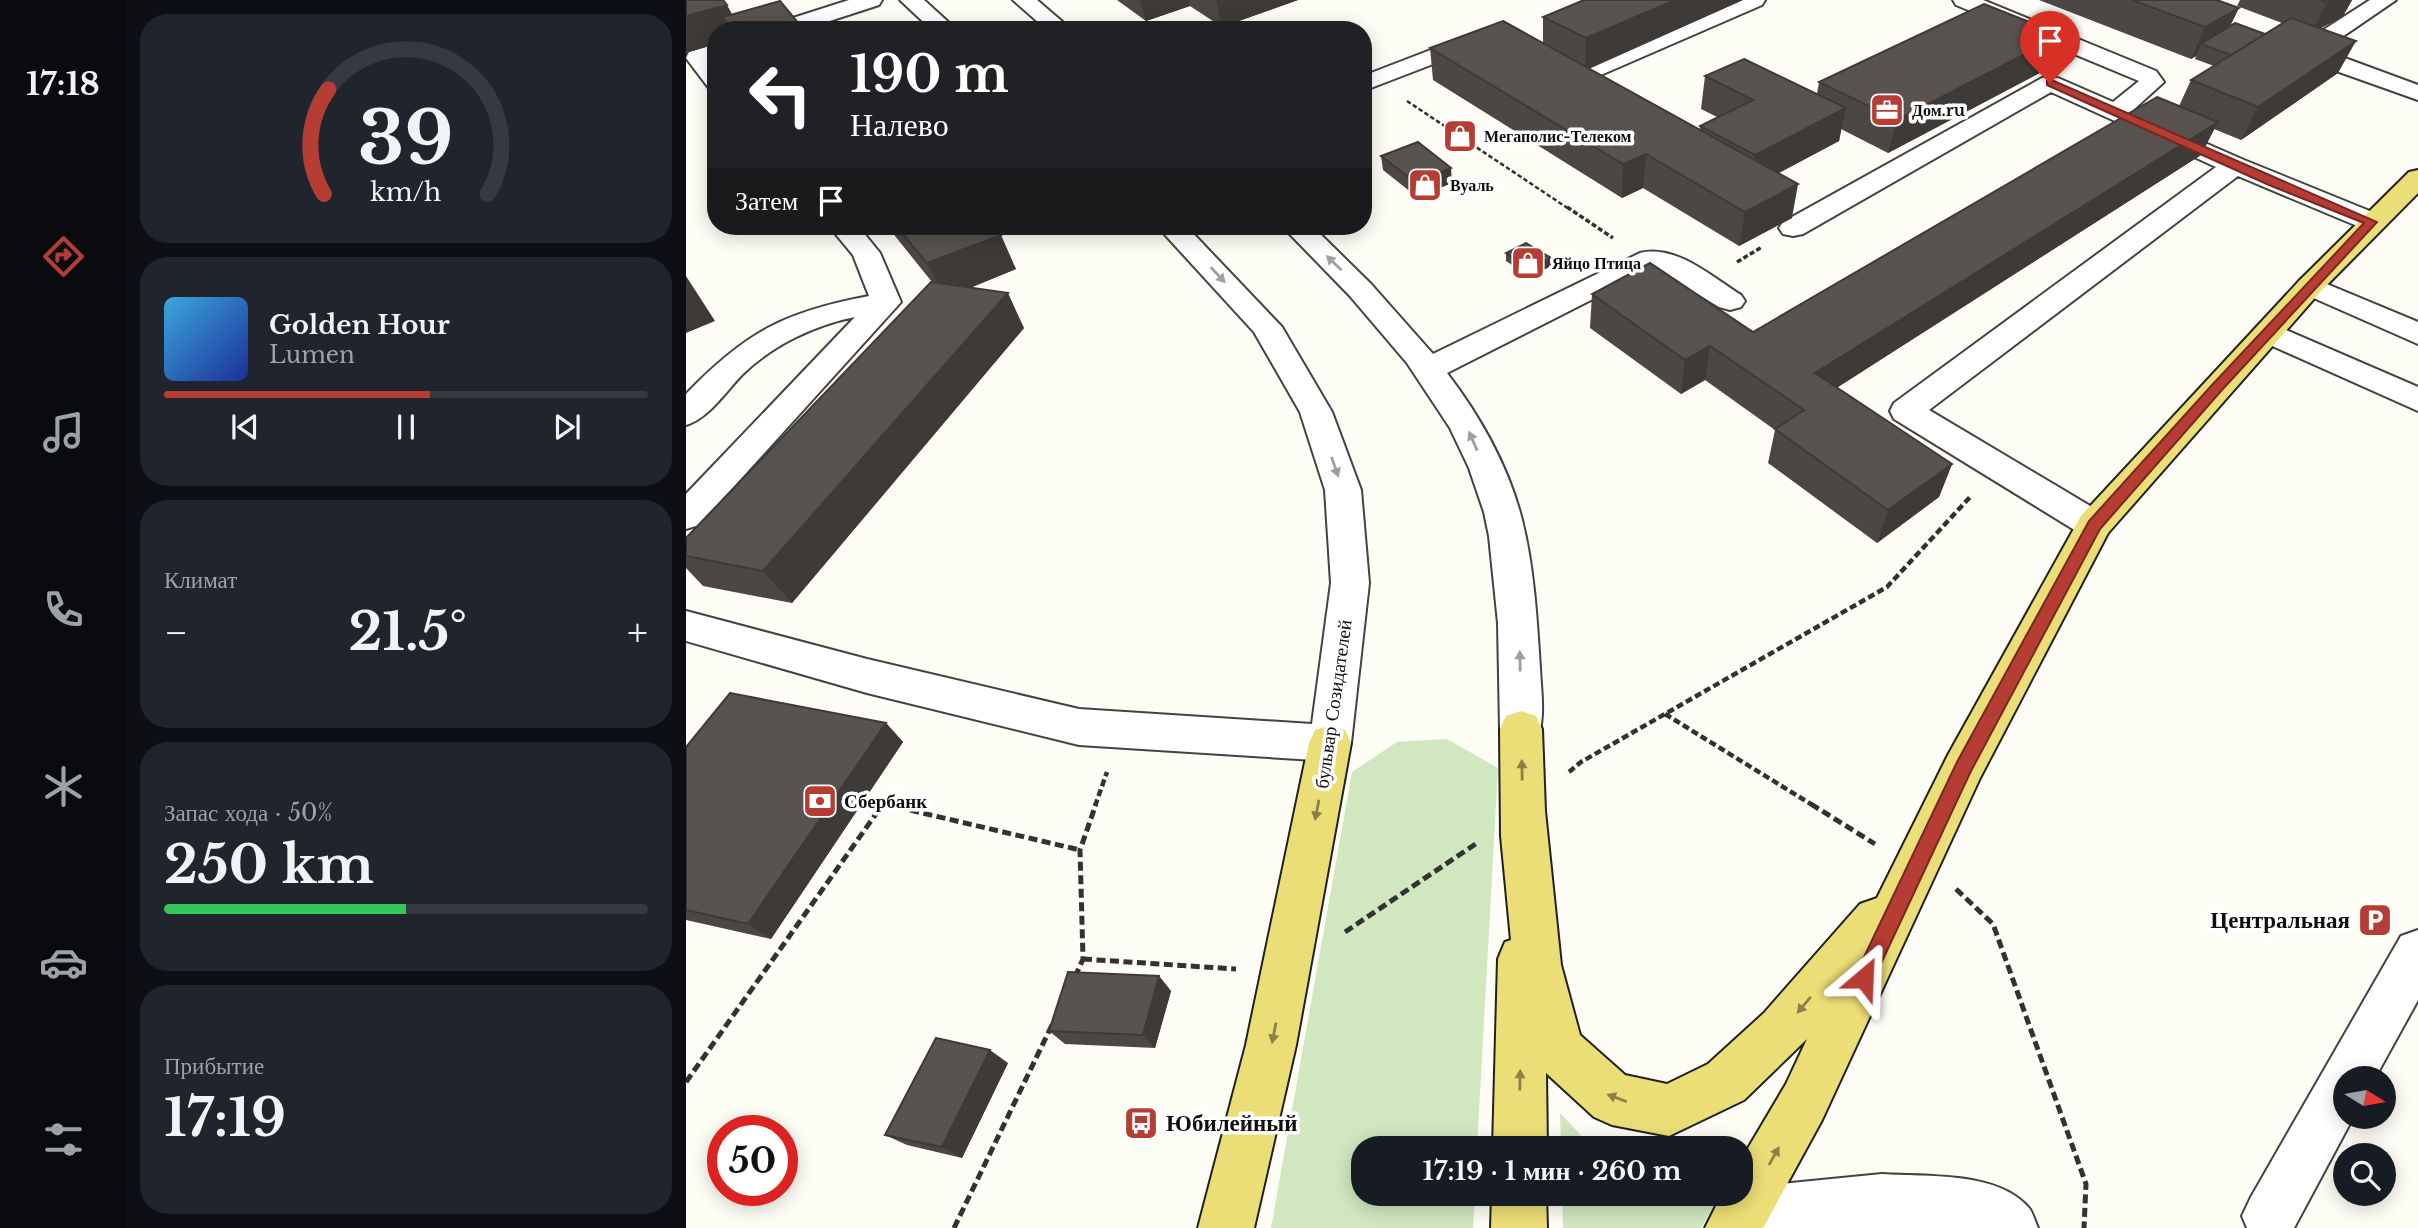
<!DOCTYPE html>
<html lang="ru">
<head>
<meta charset="utf-8">
<style>
	body { margin:0; font-family:"Libre Baskerville",serif; background:#20242c; color:#f1f3f6; height:100vh; display:flex; flex-direction:column; font-size:26px; white-space:nowrap }
	* { box-sizing:border-box; margin:0 }
	p { font-size:23px; color:#9ea1a6 }
	.icon { flex:none; width:38px; height:38px; fill:none; stroke:currentColor; stroke-width:2; stroke-linecap:round; stroke-linejoin:round }
	.map { position:relative; flex:1; overflow:hidden }
	.side { display:flex; flex-direction:column; gap:14px; padding:14px; background:#0d0f14; width:560px }
	.side>* { flex:none }
	.top-card { position:absolute; left:21px; top:21px; width:665px; height:214px; border-radius:28px; box-shadow:0 4px 18px #0003; background:#202124; color:#fff; overflow:hidden }
	.needle { width:46px; rotate:101deg }
	.controls { position:absolute; left:1647px; top:1066px; display:grid; gap:14px }
	.controls a { display:grid; place-items:center; width:63px; height:63px; border-radius:50%; background:#171b24; box-shadow:0 4px 18px #0003; font-size:35px }
	.speed { position:absolute; left:21px; top:1115px; display:flex; gap:14px; font-size:35px; font-weight:700; text-align:center }
	.speed>* { display:grid; place-content:center; width:91px; height:91px; border-radius:50%; background:#171b24; box-shadow:0 4px 18px #0003; line-height:1 }
	.speed .limit { border:10px solid #d22; background:#fff; color:#111 }
	.pin { position:absolute; display:grid; place-items:center; width:60px; height:60px; color:#fff; margin:-72px -30px; border-radius:50% 50% 50% 0; rotate:-45deg; box-shadow:0 0 7px #0007 }
	.pin .icon { rotate:45deg }
	.me { position:absolute; width:77px; margin:-38px; rotate:26deg; stroke-linejoin:round; filter:drop-shadow(0 0 5px #0008) }
	.turn { display:flex; align-items:center; gap:24px; height:147px; padding:0 28px; font-size:32px }
	.turn .icon { width:91px; height:91px; stroke-width:2.5 }
	.turn b { display:block; font-size:49px; line-height:60px }
	.then { display:flex; align-items:center; height:66px; padding:0 28px; background:#0003; gap:14px; font-size:26px }
	.big { font-size:52px; font-weight:700; line-height:1.1 }
	.side .card { flex:1; display:flex; flex-direction:column; justify-content:center; gap:10px; min-width:0; padding:0 24px; border-radius:28px; background:#20242c }
	.side .dial { align-items:center; gap:0 }
	.dial svg { height:182px; overflow:visible; fill:none; stroke:#363941; stroke-width:7; stroke-linecap:round; text-anchor:middle }
	.dial text { fill:#f1f3f6; stroke:none }
	.song { display:flex; align-items:center; gap:21px }
	.cover { width:84px; height:84px; border-radius:10px; background:linear-gradient(135deg,hsl(200 70% 55%),hsl(230 70% 35%)) }
	.played { height:7px; border-radius:4px; background:linear-gradient(90deg,#b53d34 55%,#363941 55%) }
	.keys { display:flex; justify-content:space-around; direction:ltr }
	.heat { display:flex; justify-content:space-between; align-items:center; font-size:38px; direction:ltr }
	.charge { height:10px; border-radius:5px; background:linear-gradient(90deg,#34c759 50%,#363941 0) }
	.trip { position:absolute; left:665px; top:1136px; width:402px; height:70px; border-radius:28px; background:#171b24; box-shadow:0 4px 18px #0003; font-weight:700; line-height:70px; text-align:center }
	main { display:flex; flex:1; min-height:0 }
	.tabs { display:flex; flex-direction:column; width:126px; justify-content:space-around; align-items:center; background:#090b0e; color:#9ea1a6 }
	.tabs .icon { width:49px; height:49px }
	.tabs .on { color:#b53d34 }
	.tabs b { font-size:32px; color:#f1f3f6 }
	.map>svg:first-child { display:block }
	.green { fill:#d0e7c0 }
	.lines { fill:none; stroke-linecap:round; stroke-linejoin:round }
	.minor-casing { stroke:#434343; stroke-width:4 }
	.major-casing { stroke:#212121; stroke-width:4 }
	.path-far3 { stroke:#323232; stroke-width:2.5; stroke-dasharray:4.5 2.5; stroke-linecap:butt }
	.path-far2 { stroke:#323232; stroke-width:3.5; stroke-dasharray:5 2.5; stroke-linecap:butt }
	.path-far1 { stroke:#323232; stroke-width:4.5; stroke-dasharray:7 3.5; stroke-linecap:butt }
	.path { stroke:#323232; stroke-width:5; stroke-dasharray:9 4.5; stroke-linecap:butt }
	.minor { fill:#fff; fill-rule:evenodd }
	.major { fill:#ecde77; fill-rule:evenodd }
	.wall { fill:#4c4743 }
	.shaded-wall { fill:#3e3a37 }
	.building { fill:#58534e; stroke:#3e3a37; stroke-width:2 }
	.oneway { fill:#9f9f9f }
	.oneway2 { fill:#898149 }
	.route { fill:#b53d34; stroke:#762822; stroke-width:2 }
	.labels { text-anchor:middle; stroke-width:7; stroke-linejoin:round; paint-order:stroke }
	.far-poi-label { font-size:16px; font-weight:bold; fill:#101010; stroke:#fff; text-anchor:start }
	.street-label { font-size:19px; fill:#101010; stroke:#fff }
	.poi-label { font-size:19px; font-weight:bold; fill:#101010; stroke:#fff; text-anchor:start }
	.near-poi-label { font-size:23px; font-weight:bold; fill:#101010; stroke:#fff; text-anchor:end }
</style>
</head>
<body>
<main>
<nav class="tabs">
<b>17:18</b>
<svg class="icon on" aria-label="directions" viewBox="0 0 24 24"><path d="M12 3l9 9-9 9-9-9zM9 14v-3h6M13 9l2 2-2 2"/></svg>
<svg class="icon" aria-label="music" viewBox="0 0 24 24"><path d="M9 18V5l10-2v13"/><circle cx="6" cy="18" r="3"/><circle cx="16" cy="16" r="3"/></svg>
<svg class="icon" aria-label="phone" viewBox="0 0 24 24"><path d="M5 4h4l2 5-3 2q2 4 5 5l2-3 5 2v4C11 20 4 13 5 4z"/></svg>
<svg class="icon" aria-label="climate" viewBox="0 0 24 24"><path d="M12 3v18M4 7l16 10M4 17L20 7"/></svg>
<svg class="icon" aria-label="car" viewBox="0 0 24 24"><path d="M5 17H2v-5l4-1 3-4h7l3 4 3 1v5h-3M9 17h6M6 11h13"/><circle cx="7" cy="17" r="2"/><circle cx="17" cy="17" r="2"/></svg>
<svg class="icon" aria-label="filters" viewBox="0 0 24 24"><path d="M4 7h16M4 17h16"/><circle cx="9" cy="7" r="2"/><circle cx="15" cy="17" r="2"/></svg>
</nav>
<section class="side">
<div class="card dial"><svg viewBox="0 0 100 80">
<path d="M14 69A42 42 0 1 1 86 69"/>
<path d="M14 69A42 42 0 0 1 16 23" stroke="#b53d34"/>
<text x="50" y="56" font-size="32" font-weight="700">39</text>
<text x="50" y="72" font-size="11">km/h</text>
</svg></div>
<div class="card">
<div class="song"><i class="cover"></i><div><b>Golden Hour</b><p>Lumen</p></div></div>
<div class="played"></div>
<div class="keys"><svg class="icon" aria-label="previous" viewBox="0 0 24 24"><path d="M18 5L8 12l10 7zM5 5v14"/></svg><svg class="icon" aria-label="pause" viewBox="0 0 24 24"><path d="M8 5v14M16 5v14"/></svg><svg class="icon" aria-label="next" viewBox="0 0 24 24"><path d="M6 5l10 7-10 7zM19 5v14"/></svg></div>
</div>
<div class="card"><p>Климат</p>
<div class="heat"><a>−</a><b class="big">21.5°</b><a>+</a></div>
</div>
<div class="card"><p>Запас хода · 50%</p><b class="big">250 km</b><div class="charge"></div></div>
<div class="card"><p>Прибытие</p><b class="big">17:19</b></div>
</section>
<div class="map">
<svg width="1732" height="1228" viewBox="0 0 1732 1228">
	<rect width="100%" height="100%" fill="#fefdf5"/>
	<path class="green" d="M761,739L812,768L791,1148H677V1194H789L787,1228H585L666,772L711,742Z
		M874,1113L907,1148H875Z
		M876,1194H975L1032,1198L1015,1228H877Z"/>
	<g class="lines">
		<g class="minor-casing">
			<path id="minor" d="M163,0H196L193,5L116,30H82L85,25Z
				M214,0H238L271,30H246Z
				M327,0H351L386,30H361Z
				M1050,0H1079L1076,5L901,81H885L851,63L847,58L851,53H867L894,67Z
				M1267,0H1297L1470,71L1478,82L1446,111L1558,160L1696,216L1700,222L1696,228L1686,230L1676,228L1552,176L1243,410L1421,516L1426,525L1421,534L1408,538L1395,534L1208,419L1204,411L1208,403L1530,167L1365,92L1117,234L1107,236L1097,234L1093,228L1097,222L1356,78H1372L1427,102L1453,81L1270,5Z
				M1684,0H1710L1637,50L1732,85V100L1611,57L1598,52L1595,47L1598,42L1606,40L1617,43Z
				M794,31L802,33L805,38L802,43L677,91V76Z
				M30,44V59L25,60L30,66V89L22,87L0,58L3,52Z
				M143,226H172L194,253L215,302L13,525L0,529V494L169,317C129,325 89,344 59,372C41,389 24,418 0,425V394C60,332 98,312 183,296L167,255Z
				M471,226H500L596,327L646,412L675,490L683,583L665,743L659,756L644,761L393,745L181,693L0,641V611L181,659L393,709L626,724L645,583L639,490L614,412L568,332Z
				M596,226H626L685,284L747,354L954,253C990,244 1026,277 1055,295L1059,301L1055,307L1044,310L1033,307L968,268L761,373C794,416 823,468 836,520C848,567 851,620 854,668C855,692 860,720 850,742L835,747L820,742L814,729L812,623L803,536L798,512L783,468L764,428L721,363L664,296Z
				M1624,277L1732,322V344L1614,292L1609,286L1614,280Z
				M1584,323L1732,387V411L1573,340L1569,333L1573,326Z
				M1732,930V1000L1689,1078H1659V1116H1668L1608,1228H1561L1556,1216L1565,1197L1715,936Z
				M1196,1174C1240,1177 1312,1171 1343,1208C1347,1213 1349,1222 1352,1228H1031L1026,1216L1035,1197L1055,1194V1188Z"/>
		</g>
		<g class="major-casing">
			<path id="major" d="M1732,170V193L1634,292L1422,533L1294,778L1136,1120L1077,1228H1019L1036,1194H1055V1160L1100,1084L1121,1039L1058,1100L983,1136L926,1125L908,1117L860,1073L861,1148H807L812,959L819,942L825,940L815,836L814,729L820,716L835,711L850,716L856,729L859,811L875,965L894,1035L939,1075L981,1084L1022,1064L1078,1013L1174,904L1191,898L1262,755L1395,516L1614,280L1723,172Z
				M644,725L659,730L665,743L610,1045L568,1228H512L560,1045L623,743L629,730Z
				M806,1194H860L861,1228H805Z"/>
		</g>
		<path class="path-far3" d="M721,101L883,209"/>
		<path class="path-far2" d="M881,207L927,238
			M1051,262L1076,247"/>
		<path class="path-far1" d="M979,714L1128,806
			M883,772L895,762L1201,587L1285,496
			M196,806H206
			M409,806L421,772"/>
		<path class="path" d="M198,804L394,850
			M1125,804L1189,844
			M1270,889L1307,924L1400,1184L1398,1228
			M659,932L791,843
			M397,959L550,969
			M389,977L397,959L394,850L410,804
			M0,1082L197,804
			M268,1228L367,1023"/>
		<use href="#minor" class="minor"/>
		<use href="#major" class="major"/>
	</g>
	<path class="wall" d="M431,0H612L536,27L504,6L460,21Z
		M898,0H1057L903,69L1014,130V126L1031,117L1015,109L1019,76L1131,94L1133,82L1376,35L1365,67L1202,153L1155,129L1153,141L1093,173L1106,218L1053,246L957,188L936,198L747,80L744,48L857,43V17Z
		M1353,0H1531L1545,26L1579,34L1596,23L1551,6L1554,0H1666L1657,16L1635,28L1652,73L1555,140L1528,129L1515,155L1151,387L1266,464L1253,497L1191,543L1082,463L1089,430L1019,380L995,394L904,328L906,294L1067,332L1493,106L1505,80L1528,66L1509,59L1510,56L1505,59Z
		M695,156L766,183L731,197L697,170Z
		M201,226H306L330,269L284,288L338,328L106,603L17,586L0,568V538L246,282Z
		M820,253L865,266L844,277L820,261Z
		M200,723L217,742L85,939L0,920V747Z
		M473,976L485,991L469,1048L379,1044L363,1031Z
		M322,1063L276,1158L221,1145L199,1135Z"/>
	<path class="shaded-wall" d="M454,0H503L504,6L460,21Z
		M530,0H612L536,27Z
		M989,0H1057L899,70L900,38Z
		M1646,0H1666L1657,16L1624,34L1641,3Z
		M41,5L55,30L37,17L44,30H30V44L0,53V16Z
		M1553,8L1538,39L1515,44L1510,56L1505,59L1519,27Z
		M1376,35L1365,67L1202,153L1211,120Z
		M1670,41L1652,73L1555,140L1572,107Z
		M1160,108L1153,141L1064,188L1069,155Z
		M1532,122L1515,155L1121,407L1129,373Z
		M960,154L957,188L936,198L937,164Z
		M765,168L766,183L731,197L729,182Z
		M1112,184L1106,218L1053,246L1059,212Z
		M315,235L330,269L259,298L241,263Z
		M865,258V266L844,277V269Z
		M0,276L29,321L0,333Z
		M322,293L338,328L106,603L77,571Z
		M1024,346L1019,380L995,394L999,360Z
		M1266,464L1253,497L1191,543L1202,510Z
		M200,723L217,742L85,939L62,924Z
		M473,976L485,991L469,1048L457,1035Z
		M304,1050L322,1063L276,1158L256,1147Z"/>
	<path class="building" d="M0,0H37L41,5L0,16Z
		M898,0H989L900,38L857,17Z
		M1446,0H1531L1553,8L1519,27Z
		M1633,0H1646L1641,3Z
		M94,1L118,30H47L37,17Z
		M1298,4L1376,35L1211,120L1133,82Z
		M1605,18L1670,41L1572,107L1505,80Z
		M817,21L1112,184L1059,212L960,154L937,164L744,48Z
		M1549,23L1579,34L1545,55L1515,44Z
		M1058,59L1160,108L1069,155L1014,126L1067,100L1019,76Z
		M1471,97L1532,122L1129,373L1266,464L1202,510L1089,429L1118,410L1024,346L999,360L906,294L964,263L1067,332Z
		M732,142L765,168L729,182L695,156Z
		M210,226H306L315,235L241,263Z
		M840,243L865,258L844,269L820,253Z
		M0,281L4,287L0,289Z
		M245,282L322,293L77,571L0,556V538Z
		M44,693L200,723L62,924L0,910V747Z
		M382,972L473,976L457,1035L363,1031Z
		M250,1038L304,1050L256,1147L199,1135Z"/>
	<defs><path id="oneway-solid" d="M-6-.8H1V-3.2L6.5 0L1 3.2V.8H-6Z" transform="scale(1.75)"/></defs>
	<g class="oneway">
		<use href="#oneway-solid" transform="translate(648 263) rotate(-136)"/>
		<use href="#oneway-solid" transform="translate(532 275) rotate(47)"/>
		<use href="#oneway-solid" transform="translate(787 441) rotate(-114)"/>
		<use href="#oneway-solid" transform="translate(649 467) rotate(71)"/>
		<use href="#oneway-solid" transform="translate(834 661) rotate(-91)"/>
	</g>
	<g class="oneway2">
		<use href="#oneway-solid" transform="translate(836 770) rotate(-91)"/>
		<use href="#oneway-solid" transform="translate(631 810) rotate(101)"/>
		<use href="#oneway-solid" transform="translate(1118 1005) rotate(130)"/>
		<use href="#oneway-solid" transform="translate(588 1033) rotate(101)"/>
		<use href="#oneway-solid" transform="translate(834 1080) rotate(-89)"/>
		<use href="#oneway-solid" transform="translate(931 1098) rotate(-159)"/>
		<use href="#oneway-solid" transform="translate(1088 1156) rotate(-61)"/>
	</g>
	<path class="route" d="M1361,81H1368L1691,222L1535,391L1414,529L1284,773L1185,985L1178,988L1171,985L1168,978L1271,762L1403,521L1526,385L1678,223L1583,185L1361,85Z"/>
	<defs>
		<g id="office-square" transform="scale(1.75)"><rect x="-9" y="-9" width="18" height="18" rx="4" fill="#b53d34" stroke="#fff"/><path d="M-6-3h4V-5.5h4V-3h4V5H-6ZM-1-4.5V-3h2v-1.5ZM-6 0V1H6V0Z" fill="#fff"/></g>
		<g id="shop-square" transform="scale(1.75)"><rect x="-9" y="-9" width="18" height="18" rx="4" fill="#b53d34" stroke="#fff"/><path d="M-5-2.5h2.3a2.7 3.5 0 0 1 5.4 0H5L5.5 6h-11ZM-1.5-2.5h3a1.5 2.3 0 0 0-3 0Z" fill="#fff"/></g>
		<g id="bank-square" transform="scale(1.75)"><rect x="-9" y="-9" width="18" height="18" rx="4" fill="#b53d34" stroke="#fff"/><path d="M-6-4H6V4H-6ZM0-2.3a2.3 2.3 0 1 0 0 4.6a2.3 2.3 0 1 0 0-4.6Z" fill="#fff"/></g>
		<g id="parking-square" transform="scale(1.75)"><rect x="-9" y="-9" width="18" height="18" rx="4" fill="#b53d34" stroke="#fff"/><path d="M-3.5-5.5H1a3.5 3.5 0 0 1 0 7H-1V5.5H-3.5ZM-1-3.4V-.6H.8a1.4 1.4 0 0 0 0-2.8Z" fill="#fff"/></g>
		<g id="bus-square" transform="scale(1.75)"><rect x="-9" y="-9" width="18" height="18" rx="4" fill="#b53d34" stroke="#fff"/><path d="M-5-6H5V4H4V6H2V4H-2V6H-4V4H-5ZM-3.5-4V0h7V-4ZM-3.5 1.2v1.5H-2V1.2ZM2 1.2v1.5H3.5V1.2Z" fill="#fff"/></g>
	</defs>
	<g fill-rule="evenodd">
		<use href="#office-square" x="1201" y="110"/>
		<use href="#shop-square" x="774" y="136"/>
		<use href="#shop-square" x="739" y="185"/>
		<use href="#shop-square" x="842" y="263"/>
		<use href="#bank-square" x="134" y="801"/>
		<use href="#parking-square" x="1689" y="920"/>
		<use href="#bus-square" x="455" y="1123"/>
	</g>
	<g class="labels">
		<g class="far-poi-label">
			<text x="1226" y="116">Дом.ru</text>
			<text x="798" y="142">Мегаполис-Телеком</text>
			<text x="764" y="191">Вуаль</text>
			<text x="866" y="269">Яйцо Птица</text>
		</g>
		<g class="street-label">
			<text transform="translate(647 704) rotate(-82)" y="7">бульвар Созидателей</text>
		</g>
		<g class="poi-label">
			<text x="158" y="808">Сбербанк</text>
		</g>
		<g class="near-poi-label">
			<text x="1664" y="928">Центральная</text>
			<text x="480" y="1131" text-anchor="start">Юбилейный</text>
		</g>
	</g>
</svg>
<div class="controls">
<a><svg class="needle" viewBox="-14 -14 28 28"><path d="M0-13l5 13h-10z" fill="#e53935"/><path d="M0 13l5-13h-10z" fill="#9ea1a6"/></svg></a>
<a><svg class="icon" aria-label="search" viewBox="0 0 24 24"><circle cx="10" cy="10" r="6"/><path d="M15 15l6 6"/></svg></a>
</div>
<div class="speed"><div class="limit">50</div></div>
<div class="pin" style="left:1364px;top:83px;background:#d93025"><svg class="icon" aria-label="arrive" viewBox="0 0 24 24"><path d="M6 21V4h12l-3 4 3 4H6"/></svg></div>
<svg class="me" style="left:1178px;top:978px" viewBox="-20 -20 40 40"><path d="M0-17L14 15 0 8-14 15z" fill="#b53d34" stroke="#fff" stroke-width="4"/></svg>
<div class="trip">17:19 · 1 мин · 260 m</div>
<div class="top-card">
<div class="turn"><svg class="icon" aria-label="left" viewBox="0 0 24 24"><path d="M17 20v-9H6M10 6l-5 5 5 5"/></svg><div><b>190 m</b>Налево</div></div>
<div class="then">Затем<svg class="icon" aria-label="arrive" viewBox="0 0 24 24"><path d="M6 21V4h12l-3 4 3 4H6"/></svg></div>
</div>
</div>
</main>
</body>
</html>
